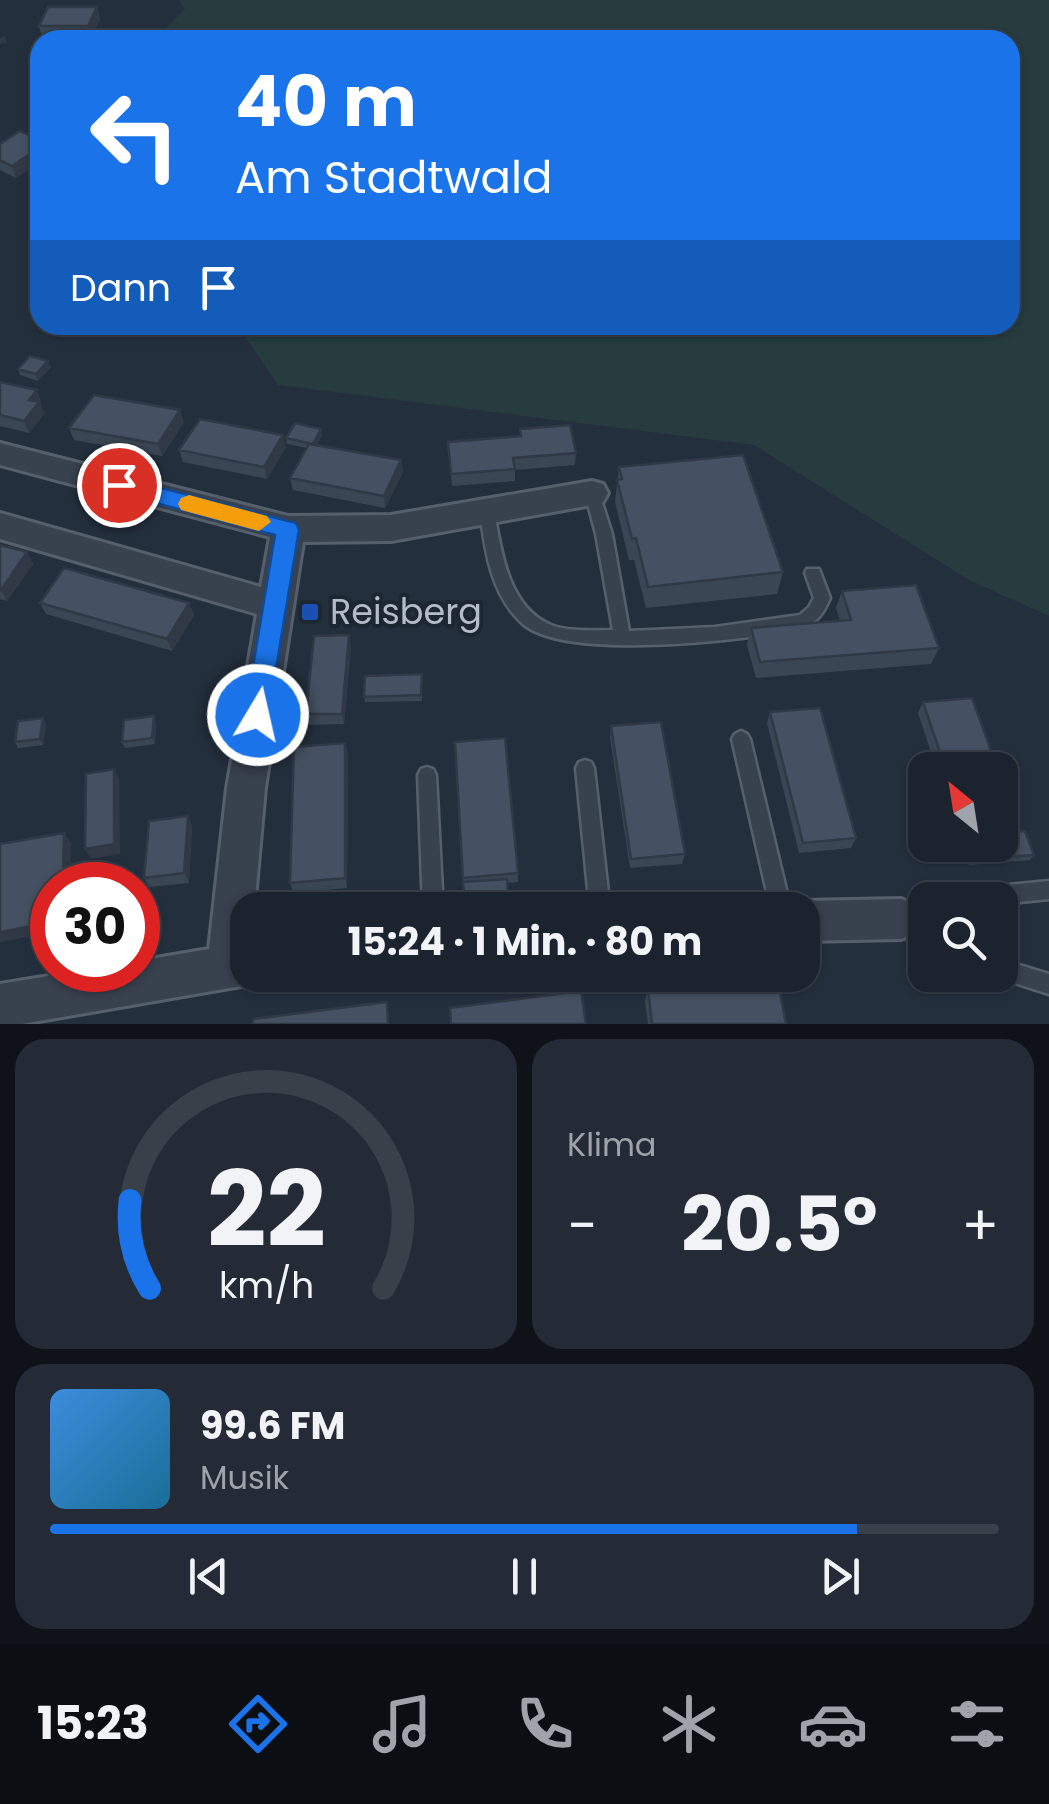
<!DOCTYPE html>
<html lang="de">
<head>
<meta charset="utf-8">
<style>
	body { margin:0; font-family:Poppins,sans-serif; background:#242b36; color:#f1f3f6; height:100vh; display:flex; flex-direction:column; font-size:38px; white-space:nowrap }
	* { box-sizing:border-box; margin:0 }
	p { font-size:32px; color:#a0a4aa }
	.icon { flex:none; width:55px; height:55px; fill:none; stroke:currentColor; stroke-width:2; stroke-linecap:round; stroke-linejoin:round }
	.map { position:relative; height:1024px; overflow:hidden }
	.side { display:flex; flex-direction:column; gap:15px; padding:15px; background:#0f1319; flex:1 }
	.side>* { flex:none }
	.guide { position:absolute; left:30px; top:30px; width:990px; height:305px; border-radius:30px; box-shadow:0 2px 8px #0004,0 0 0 2px #39404a; background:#1a73e8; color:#fff; overflow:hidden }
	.needle { width:65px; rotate:330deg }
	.fabs { position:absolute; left:908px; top:752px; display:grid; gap:20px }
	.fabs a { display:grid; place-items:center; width:110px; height:110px; border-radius:20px; background:#1b232e; box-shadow:0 2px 8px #0004,0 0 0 2px #39404a; font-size:50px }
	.speed { position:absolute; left:30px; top:862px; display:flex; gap:20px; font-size:50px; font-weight:700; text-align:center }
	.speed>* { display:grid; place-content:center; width:130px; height:130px; border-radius:50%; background:#1b232e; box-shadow:0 2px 8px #0004,0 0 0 2px #39404a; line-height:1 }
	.speed .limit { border:15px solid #d22; background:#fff; color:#111 }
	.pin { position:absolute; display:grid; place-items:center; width:85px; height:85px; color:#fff; margin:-42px; border:5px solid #fff; border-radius:50%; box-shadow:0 2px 10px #0007 }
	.me { position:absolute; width:110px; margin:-55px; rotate:9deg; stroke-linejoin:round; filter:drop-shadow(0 0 8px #0008) }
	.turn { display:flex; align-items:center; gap:35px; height:210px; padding:0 40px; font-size:45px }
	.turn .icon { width:130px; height:130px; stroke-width:2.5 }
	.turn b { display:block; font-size:70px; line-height:85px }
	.then { display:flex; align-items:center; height:95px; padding:0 40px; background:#0003; gap:20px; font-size:38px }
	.big { font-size:75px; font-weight:700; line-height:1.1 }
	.side .widget { flex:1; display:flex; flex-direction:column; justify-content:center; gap:15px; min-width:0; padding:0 35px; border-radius:30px; background:#242b36 }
	.side .dial { align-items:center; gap:0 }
	.dial svg { height:260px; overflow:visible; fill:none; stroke:#39404a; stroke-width:7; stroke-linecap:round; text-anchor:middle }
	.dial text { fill:#f1f3f6; stroke:none }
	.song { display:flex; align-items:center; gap:30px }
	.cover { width:120px; height:120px; border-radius:15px; background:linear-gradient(135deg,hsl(210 70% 55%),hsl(200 70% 35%)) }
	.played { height:10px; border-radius:5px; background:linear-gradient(90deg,#1a73e8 85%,#39404a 85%) }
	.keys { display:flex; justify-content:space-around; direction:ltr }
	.heat { display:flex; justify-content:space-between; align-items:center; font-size:55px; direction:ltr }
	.side .tiles { flex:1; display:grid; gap:15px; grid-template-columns:1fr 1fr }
	.widget:last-child { grid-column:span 2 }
	.trip { position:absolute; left:230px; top:892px; width:590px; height:100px; border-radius:30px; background:#1b232e; box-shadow:0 2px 8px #0004,0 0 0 2px #39404a; font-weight:700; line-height:100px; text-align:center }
	.menu { display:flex; height:160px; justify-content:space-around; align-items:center; background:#0b0e12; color:#a0a4aa }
	.menu .icon { width:70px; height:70px }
	.menu .active { color:#1a73e8 }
	.menu b { font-size:45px; color:#f1f3f6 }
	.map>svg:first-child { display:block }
	.green { fill:#263c3f }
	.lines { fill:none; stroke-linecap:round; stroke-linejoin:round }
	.service-casing { stroke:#565f6c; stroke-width:5 }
	.minor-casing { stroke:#565f6c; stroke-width:6 }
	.service { fill:#38414e; fill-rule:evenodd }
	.minor { fill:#38414e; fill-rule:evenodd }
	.wall { fill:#3b4654 }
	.shaded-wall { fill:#303945 }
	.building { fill:#455162; stroke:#303945; stroke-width:2.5 }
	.route { fill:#1a73e8; stroke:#114b97; stroke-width:2.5 }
	.slow { fill:#f59e0b }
	.transit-dot { fill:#1a4fb4; stroke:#1d2633; stroke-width:4 }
	.labels { text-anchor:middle; stroke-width:8; stroke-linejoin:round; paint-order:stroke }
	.poi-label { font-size:35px; fill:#b4bcc9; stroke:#1d2633; text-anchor:start }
</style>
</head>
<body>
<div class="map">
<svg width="1049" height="1024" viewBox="0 0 1049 1024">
	<rect width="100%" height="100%" fill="#242f3e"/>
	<path class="green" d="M179,0H1049V616L969,580L754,445L278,385L237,325H1010V40H154L185,9Z"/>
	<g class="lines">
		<g class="service-casing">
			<path id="service" d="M592,487L599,493L612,534L629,631L715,627L800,615L809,607L814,598L805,573L807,569H819L830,598C824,612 818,622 803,628C747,641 566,661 523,624C491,596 485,550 480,511L482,507H492L494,511C501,551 508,607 551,625C569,632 593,630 613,630L596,534L585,493Z
				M741,731L747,734L750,739L791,910H771L732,739L735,734Z
				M585,760L591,762L594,768L610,910H590L576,768L579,762Z
				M427,767L433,769L436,775L443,910H423L418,775L421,769Z
				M1049,881V899L1000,904V900H939L941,894L948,891Z
				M901,910L925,924V945L894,926L891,919L894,912Z
				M1000,959L1049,974V994L993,976L1000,975Z"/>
		</g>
		<g class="minor-casing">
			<path id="minor" d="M0,443L288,516L391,515L592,481L603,484L608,493L603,502L592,505L391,541L303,542L265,788L254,910H248V975H264L262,979L247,985L22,1024H0V984L85,970H138V961L209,949L227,788L257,614L0,539V513L261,587L270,537L0,465Z
				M901,899L916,905L922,919L916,933L901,939L802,941V910H786L802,901Z"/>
		</g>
		<use href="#service" class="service"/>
		<use href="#minor" class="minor"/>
	</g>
	<path class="wall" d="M97,7L100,19L91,38H42L39,26Z
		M20,131L16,178L0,170V144Z
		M51,367L38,381L20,375L18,369Z
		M0,382L37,390L44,414L29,433L0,426Z
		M184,422L162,456L74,440L69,428Z
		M321,429L322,435L317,445L401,460L403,472L385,508L293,490L290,478L307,448L287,444L286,438Z
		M520,429L576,453L575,465L515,470V481L452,486L448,442L520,436Z
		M286,447L267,479L183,462L179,450Z
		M619,467L783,572L777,594L646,608L634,560H629L615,502Z
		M0,545L27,552L33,564L7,601L0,599Z
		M842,591L939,648L931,664L756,678L747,645L751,628L840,621L836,608Z
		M40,603H189L194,615L172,651L46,614Z
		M351,647L344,724L309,725L306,714Z
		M422,680V701L365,702L364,697Z
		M923,702L998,770H937L918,713Z
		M770,712L856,838L851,848L799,853L767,723Z
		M43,718L46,724L43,745L18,748L15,742Z
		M156,721L155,744L125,748L122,742Z
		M611,726L685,854L682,864L630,868L610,737Z
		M455,742L518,873V882L507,883L509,909L465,910Z
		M348,753L347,888L293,893L290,883Z
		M1000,775L1019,827L1016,832L1034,855L1030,860L969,865L962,845H1000Z
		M188,816L192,826L189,883L149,887L144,878Z
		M648,989L786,1024H648L645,1001Z"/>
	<path class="shaded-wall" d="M97,7L100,19L91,38L88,26Z
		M5,36L7,42L0,44V38Z
		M40,147V162L16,178L12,166Z
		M48,361L51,367L38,381L36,374Z
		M37,390L44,414L29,433L24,421L29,400Z
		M180,410L184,422L162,456L158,444Z
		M321,429L322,435L314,450L313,444Z
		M283,435L286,447L267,479L264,467Z
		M401,460L403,472L385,508L384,496Z
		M27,552L33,564L7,601L1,590Z
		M189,603L194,615L172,651L167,639Z
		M349,635L351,647L344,724L342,714Z
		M154,716L156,721L155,744L152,738Z
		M43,718L46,724L43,745L40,739Z
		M345,743L348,753L347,888L345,878Z
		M114,769L119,779L120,854L91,859L85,849Z
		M188,816L192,826L189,883L184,873Z
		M64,833L71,843L70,875L63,866Z
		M85,861L91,871V885H85Z
		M52,922V932L0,942V932Z"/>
	<path class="building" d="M48,7H97L88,26H39Z
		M20,131L40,140V147L12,166L0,160V144Z
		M30,356L48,361L36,374L18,369Z
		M0,382L37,390L29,400L39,402L24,421L0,415Z
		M94,395L180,410L158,444L69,428Z
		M200,419L283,435L264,467L179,450Z
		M295,423L321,429L313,444L286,438Z
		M570,425L576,453L513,458L515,469L451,474L448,442L521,436L520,429Z
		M309,444L401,460L384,496L290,478Z
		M743,455L783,572L648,587L636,538L632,539L617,480L622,479L619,467Z
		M0,545L27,552L1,590H0Z
		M64,568L189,603L167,639L40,603Z
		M916,585L939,648L760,662L751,628L851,620L842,591Z
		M349,635L342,714H306L314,636Z
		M422,674L421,695L364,697L365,676Z
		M972,698L998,770H946L923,702Z
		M820,708L856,838L803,843L770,712Z
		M154,716L152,738L122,742L124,720Z
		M43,718L40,739L15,742L18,721Z
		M661,722L685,854L631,859L611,726Z
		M505,738L518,873L463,878L455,742Z
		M345,743V878L290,883L294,747Z
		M114,769V844L85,849L86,774Z
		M1000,775L1019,827L1000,828Z
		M188,816L184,873L144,878L149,821Z
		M1025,831L1034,855L972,860L967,845H1000V833Z
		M64,833L63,866L85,861V885H52V922L0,932V844Z
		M507,879L509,905L465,909L463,882Z
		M778,981L786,1024H652L648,989Z
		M581,991L586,1024H451L450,1008Z
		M387,1002L388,1024H253V1019Z"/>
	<path class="route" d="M119,477L296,523L299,530L267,723L258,726L248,723L245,715L275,535L111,491L108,485L111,479Z"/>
	<path class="slow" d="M189,495L267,516L271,522L259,531L181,510L178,504L181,498Z"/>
	<rect class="transit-dot" x="300" y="602" width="20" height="20" rx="5"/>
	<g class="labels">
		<g class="poi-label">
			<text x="330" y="624">Reisberg</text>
		</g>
	</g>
</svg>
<div class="fabs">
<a><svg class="needle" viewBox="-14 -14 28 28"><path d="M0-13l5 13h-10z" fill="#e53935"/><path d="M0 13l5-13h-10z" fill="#a0a4aa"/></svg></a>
<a><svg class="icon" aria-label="search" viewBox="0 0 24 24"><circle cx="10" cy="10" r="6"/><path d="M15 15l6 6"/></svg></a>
</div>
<div class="speed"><div class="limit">30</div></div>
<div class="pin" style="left:119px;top:485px;background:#d93025"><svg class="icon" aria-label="arrive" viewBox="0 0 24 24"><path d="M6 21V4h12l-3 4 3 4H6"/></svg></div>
<svg class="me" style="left:258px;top:715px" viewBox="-20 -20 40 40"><circle r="17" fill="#1a73e8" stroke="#fff" stroke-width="3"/><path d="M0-11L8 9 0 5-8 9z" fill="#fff"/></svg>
<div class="trip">15:24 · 1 Min. · 80 m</div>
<div class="guide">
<div class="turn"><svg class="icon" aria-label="left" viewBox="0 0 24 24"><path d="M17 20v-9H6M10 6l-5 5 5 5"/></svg><div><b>40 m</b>Am Stadtwald</div></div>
<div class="then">Dann<svg class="icon" aria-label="arrive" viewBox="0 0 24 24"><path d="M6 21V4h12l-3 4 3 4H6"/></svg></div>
</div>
</div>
<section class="side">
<div class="tiles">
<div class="widget dial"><svg viewBox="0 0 100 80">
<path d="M14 69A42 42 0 1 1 86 69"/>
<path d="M14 69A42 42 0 0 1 8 42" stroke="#1a73e8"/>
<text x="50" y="56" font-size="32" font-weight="700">22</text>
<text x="50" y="72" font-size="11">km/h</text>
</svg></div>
<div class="widget"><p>Klima</p>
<div class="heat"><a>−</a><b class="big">20.5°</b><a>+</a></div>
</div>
<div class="widget">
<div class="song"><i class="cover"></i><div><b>99.6 FM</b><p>Musik</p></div></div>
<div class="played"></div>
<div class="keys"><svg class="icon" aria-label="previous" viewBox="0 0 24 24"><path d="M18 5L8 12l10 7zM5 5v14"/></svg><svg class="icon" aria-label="pause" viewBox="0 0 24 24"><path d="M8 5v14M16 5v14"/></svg><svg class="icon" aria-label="next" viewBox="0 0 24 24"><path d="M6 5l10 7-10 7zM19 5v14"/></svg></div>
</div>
</div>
</section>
<nav class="menu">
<b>15:23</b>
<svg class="icon active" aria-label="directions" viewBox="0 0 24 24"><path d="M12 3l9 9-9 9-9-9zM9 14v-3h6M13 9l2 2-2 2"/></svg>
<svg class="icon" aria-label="music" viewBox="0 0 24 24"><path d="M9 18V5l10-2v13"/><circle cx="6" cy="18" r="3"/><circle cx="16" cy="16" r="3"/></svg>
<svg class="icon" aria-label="phone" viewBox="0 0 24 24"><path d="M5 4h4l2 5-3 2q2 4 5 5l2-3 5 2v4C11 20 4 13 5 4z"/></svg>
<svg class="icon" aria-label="climate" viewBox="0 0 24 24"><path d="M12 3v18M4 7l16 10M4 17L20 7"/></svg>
<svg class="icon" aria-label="car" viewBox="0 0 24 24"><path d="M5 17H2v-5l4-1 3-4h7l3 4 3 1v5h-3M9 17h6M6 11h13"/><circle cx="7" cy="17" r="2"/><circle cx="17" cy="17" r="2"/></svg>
<svg class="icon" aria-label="filters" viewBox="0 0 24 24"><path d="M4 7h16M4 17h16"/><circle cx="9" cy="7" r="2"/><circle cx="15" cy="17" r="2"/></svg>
</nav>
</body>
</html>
